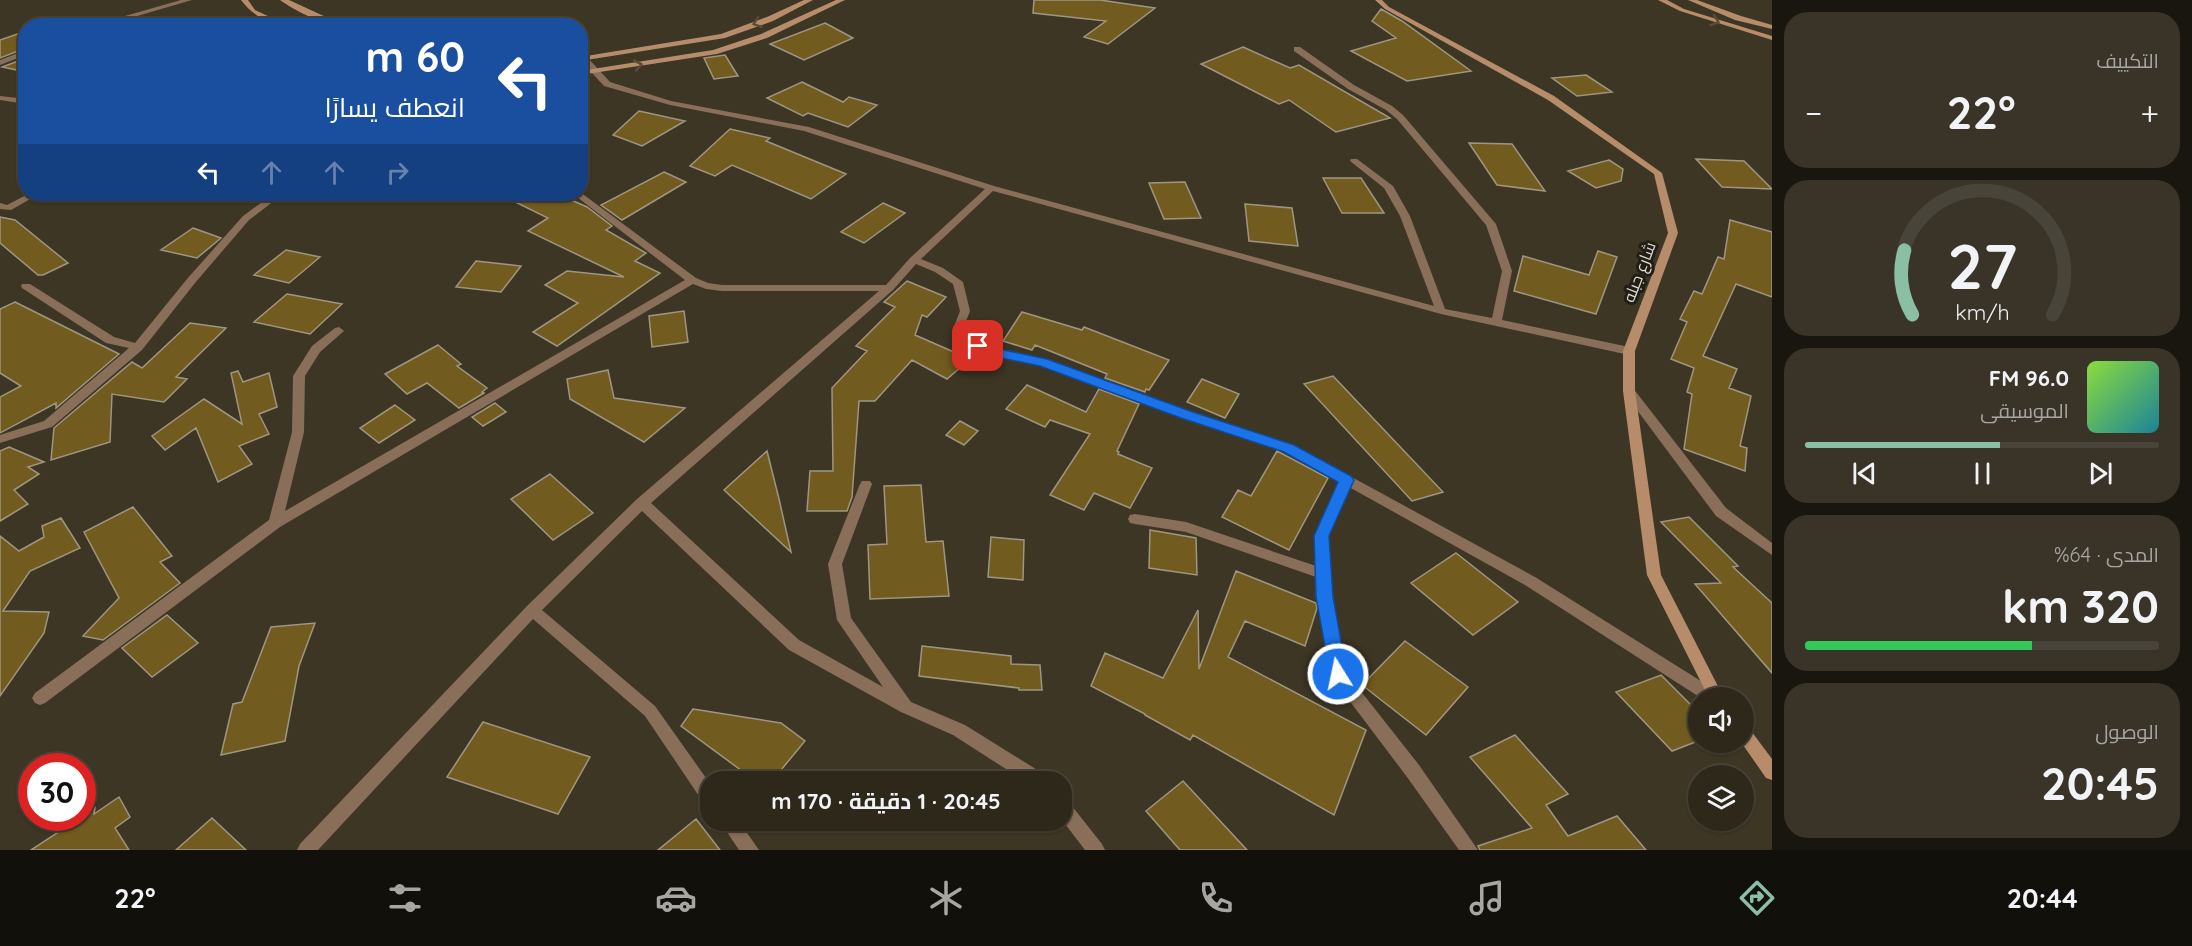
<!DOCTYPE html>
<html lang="ar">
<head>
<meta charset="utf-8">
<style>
	body { margin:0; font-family:Quicksand,Cairo,sans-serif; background:#3a3428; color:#f1f3f6; direction:rtl; height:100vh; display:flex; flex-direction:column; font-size:22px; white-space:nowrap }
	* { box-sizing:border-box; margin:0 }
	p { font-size:20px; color:#a7a6a3 }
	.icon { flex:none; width:33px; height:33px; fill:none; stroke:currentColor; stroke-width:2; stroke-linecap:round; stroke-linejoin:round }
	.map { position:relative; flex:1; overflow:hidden; direction:ltr }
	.side { display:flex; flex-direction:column; gap:12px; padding:12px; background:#19160f; width:420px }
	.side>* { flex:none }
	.top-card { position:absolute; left:18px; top:18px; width:570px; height:183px; border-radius:24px; box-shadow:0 2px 4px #0004,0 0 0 2px #49443a; direction:rtl; background:#1a4fa0; color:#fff; overflow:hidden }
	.controls { position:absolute; left:1688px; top:687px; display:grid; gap:12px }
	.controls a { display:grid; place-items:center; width:66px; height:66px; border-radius:50%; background:#2e281b; box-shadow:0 2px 4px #0004,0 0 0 2px #49443a; font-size:30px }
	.speed { position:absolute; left:18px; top:753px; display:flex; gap:12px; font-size:30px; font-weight:700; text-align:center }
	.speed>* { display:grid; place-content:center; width:78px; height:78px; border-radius:50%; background:#2e281b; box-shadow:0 2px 4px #0004,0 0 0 2px #49443a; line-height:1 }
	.speed .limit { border:9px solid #d22; background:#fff; color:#111 }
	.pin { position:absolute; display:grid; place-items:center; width:51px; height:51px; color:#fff; margin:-26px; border-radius:12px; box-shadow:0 3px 9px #0006 }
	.me { position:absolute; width:66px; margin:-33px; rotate:350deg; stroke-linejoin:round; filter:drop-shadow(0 0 4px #0008) }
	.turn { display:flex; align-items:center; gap:21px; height:126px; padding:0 24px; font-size:27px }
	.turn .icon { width:78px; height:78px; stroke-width:2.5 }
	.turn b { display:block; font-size:42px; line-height:51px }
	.lanes { display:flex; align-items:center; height:57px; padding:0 24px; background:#0003; justify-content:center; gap:30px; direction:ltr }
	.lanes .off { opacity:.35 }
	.big { font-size:45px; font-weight:700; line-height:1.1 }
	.side .widget { flex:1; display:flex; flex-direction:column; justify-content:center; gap:9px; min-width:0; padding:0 21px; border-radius:24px; background:#3a3428 }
	.side .dial { align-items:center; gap:0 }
	.dial svg { height:156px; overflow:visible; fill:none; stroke:#49443a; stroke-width:7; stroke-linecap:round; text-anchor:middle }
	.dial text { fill:#f1f3f6; stroke:none }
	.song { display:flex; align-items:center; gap:18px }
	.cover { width:72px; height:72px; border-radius:9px; background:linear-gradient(135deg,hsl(90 70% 55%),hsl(190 70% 35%)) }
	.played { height:6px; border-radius:3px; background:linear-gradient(90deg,#8abfa5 55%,#49443a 55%) }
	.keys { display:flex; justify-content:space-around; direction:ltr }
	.heat { display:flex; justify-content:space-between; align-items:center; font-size:33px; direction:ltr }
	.charge { height:9px; border-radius:4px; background:linear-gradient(90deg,#34c759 64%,#49443a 0) }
	.trip { position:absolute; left:700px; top:771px; width:372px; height:60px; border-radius:24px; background:#2e281b; box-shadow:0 2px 4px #0004,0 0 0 2px #49443a; font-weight:700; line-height:60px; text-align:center; direction:rtl }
	.tabs { display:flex; height:96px; justify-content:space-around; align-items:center; background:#12100b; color:#a7a6a3 }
	.tabs .icon { width:42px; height:42px }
	.tabs .on { color:#8abfa5 }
	.tabs b { font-size:27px; color:#f1f3f6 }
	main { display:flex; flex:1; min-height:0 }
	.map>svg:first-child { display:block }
	.building { fill:#715b1e; stroke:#9f9682; stroke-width:1.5 }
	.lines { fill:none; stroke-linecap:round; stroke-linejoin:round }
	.street { fill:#896e59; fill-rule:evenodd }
	.secondary { fill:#b78c6a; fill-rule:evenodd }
	.oneway { stroke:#5d4a38 }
	.route { fill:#1a73e8; stroke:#114b97; stroke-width:1.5 }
	.labels { text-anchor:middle; stroke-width:6; stroke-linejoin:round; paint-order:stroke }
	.street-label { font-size:16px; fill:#e1dcd1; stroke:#211e16 }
</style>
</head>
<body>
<main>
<section class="side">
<div class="widget"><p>التكييف</p>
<div class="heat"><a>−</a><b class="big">22°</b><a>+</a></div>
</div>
<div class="widget dial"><svg viewBox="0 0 100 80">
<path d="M14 69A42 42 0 1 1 86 69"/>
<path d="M14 69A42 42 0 0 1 10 36" stroke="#8abfa5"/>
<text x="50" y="56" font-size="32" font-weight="700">27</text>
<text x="50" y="72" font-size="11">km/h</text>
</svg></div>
<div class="widget">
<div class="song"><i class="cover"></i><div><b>96.0 FM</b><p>الموسيقى</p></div></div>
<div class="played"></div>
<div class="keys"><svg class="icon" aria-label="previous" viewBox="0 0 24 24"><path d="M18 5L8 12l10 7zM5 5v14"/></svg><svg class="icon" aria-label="pause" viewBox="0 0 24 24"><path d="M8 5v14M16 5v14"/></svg><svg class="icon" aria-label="next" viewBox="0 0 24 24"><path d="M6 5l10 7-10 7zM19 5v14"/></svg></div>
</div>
<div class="widget"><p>المدى · 64%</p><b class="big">320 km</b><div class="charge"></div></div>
<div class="widget"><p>الوصول</p><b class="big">20:45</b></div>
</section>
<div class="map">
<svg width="1772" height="850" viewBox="0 0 1772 850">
	<rect width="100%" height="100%" fill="#3d3624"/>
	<path class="building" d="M1034,0H1100L1155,8L1108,44L1084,37L1106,21L1033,13Z
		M1381,9L1402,21L1471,71L1407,81L1351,51L1396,38L1372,21Z
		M825,23L853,38L804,60L770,44Z
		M26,31V48L0,58V40Z
		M1243,47L1290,68L1299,65L1390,118L1336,132L1289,100L1279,104L1201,64Z
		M725,55L738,76L714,79L704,58Z
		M26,58V72L2,67Z
		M1586,75L1612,92L1577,96L1552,78Z
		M802,82L843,102L849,97L877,105L848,127L808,113L803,116L767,98Z
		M639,111L685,121L642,146L613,135Z
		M730,129L770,138L766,141L846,174L811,199L732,165L715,176L690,166Z
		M1469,143L1512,144L1545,191L1497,185Z
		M1696,159L1744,161L1772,189L1722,187Z
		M1609,160L1623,169L1621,181L1596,188L1568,171Z
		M664,172L686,182L622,220L601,205Z
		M1323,178H1361L1384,213H1342Z
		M1185,182L1201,218L1164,219L1149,183Z
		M499,194H558L587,207L612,226L606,230L646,253L635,261L660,273L557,346L533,332L578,303L545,285L567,271L624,277L528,231L548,218Z
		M883,203L905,213L864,243L841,232Z
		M1245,204L1292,208L1298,246L1249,241Z
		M0,217L15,220L68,263L43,275H38L0,243Z
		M1730,220L1772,232V297L1736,284L1703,356L1737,369L1729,388L1751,396L1740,446L1747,448L1745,471L1684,449L1692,394L1687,392L1694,368L1671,359L1687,322L1680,319L1694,291L1702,294L1718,257L1724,259Z
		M193,228L221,238L197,258L161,250Z
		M286,250L320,257L289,283L254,275Z
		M1598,251L1617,257L1596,314L1514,291L1523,256L1589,275Z
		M476,261L521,266L501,292L456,287Z
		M907,281L946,297L927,317L922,315L915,335L970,359L947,379L912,360L875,401H859L852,497L847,511H807L810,471H833L832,388L867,351L856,346L895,307L884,302Z
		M287,294L342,304L310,334L254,322Z
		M15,302L119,354L56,408V403L0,433V397L21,386L0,373V309Z
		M684,311L688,342L652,347L649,316Z
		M1022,312L1082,330L1084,327L1169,360L1149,390L1146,389L1145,392L1105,378L1107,374L1035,345L1032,350L1003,341Z
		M190,323L226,328L176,377L187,379L164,402L112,394L110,442L51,460L54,428L132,362L142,368Z
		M438,345L461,364L457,366L487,388L482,392L484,393L459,408L427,383L407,394L385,374Z
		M608,370L614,398L685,408L644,442L570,399L567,379Z
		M238,371L243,382L269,373L277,407L259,414L269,434L239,446L252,464L218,482L196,428L165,450L152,436L204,399L242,424L231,373Z
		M1333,376L1443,492L1412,501L1304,384Z
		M1202,379L1239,394L1225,418L1187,402Z
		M1027,385L1086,412L1099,389L1139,404L1117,451L1119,452L1118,454L1152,468L1130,508L1094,493L1084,510L1050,495L1090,434L1050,420L1045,427L1006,409Z
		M495,403L506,412L483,426L472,417Z
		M395,405L415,420L379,443L360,428Z
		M960,421L978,431L964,445L946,435Z
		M9,447L44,462L28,467L39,474L14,490L28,504L0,521V451Z
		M767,451L779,499L791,552L724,490Z
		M1277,451L1328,478L1289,550L1222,517L1238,490L1251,496Z
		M550,474L593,513L553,540L511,499Z
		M921,485L926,542L943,541L949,596L870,599L868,545L887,544L884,486Z
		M133,507L172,556L160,562L180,583L103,640L83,636L119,598L84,532Z
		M1689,517L1738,566L1733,567L1772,603V673L1695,584L1721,583L1661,522Z
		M61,518L80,548L30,571L3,611L49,612L44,633L0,696V536L19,551L44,537L42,526Z
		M1150,530L1196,538L1197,575L1149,568Z
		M991,537L1024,540L1023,580L988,577Z
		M1456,553L1518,602L1473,635L1411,583Z
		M1236,571L1316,603L1317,608L1305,646L1245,621L1228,657L1366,730L1334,815L1193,735L1190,740L1145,715V714L1091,686L1105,653L1163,678L1198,610L1199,669Z
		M167,615L198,643L152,677L122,648Z
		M315,623L299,666L285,741L221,755L233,704L242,702L271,627Z
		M1405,641L1468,687L1426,735L1362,685Z
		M922,646L1011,656V664L1040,665L1042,690H1019V688L919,676Z
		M1661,675L1698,712V741L1672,751L1616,692Z
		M693,709L781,723L805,741L771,782H757L681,726Z
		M483,722L590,757L558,814L447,777Z
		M1515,735L1568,794L1546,805L1568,836L1617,816L1646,850H1480L1478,846L1532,828L1470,757Z
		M1183,781L1247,850H1180L1146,811Z
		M119,797L130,817L115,828L129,850H31L95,808L94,814Z
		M212,818L246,850H176Z
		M696,819L720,850H658Z"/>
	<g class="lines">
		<path class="street" d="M181,0H192L103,26H90Z
			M1294,47H1300L1354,85L1392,106L1403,115L1496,224L1512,271L1502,320L1629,347L1633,348L1635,351L1633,354L1629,355L1441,314L993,191L921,259L943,268L963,282L970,311L965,324L969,339L994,349L1047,359L1189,411L1293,445L1535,577L1720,693L1722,698H1701L1525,585L1349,487L1328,536L1331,597L1345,671L1419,765L1478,850H1459L1407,777L1333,679L1317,597L1316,577L1186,532L1135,524L1130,523L1128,519L1130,515L1135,514L1186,522L1316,566L1314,536L1339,481L1285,451L1181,417L1041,365L992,356L960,344L955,324L960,311L953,284L935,272L916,264L893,290L651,503L799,640L883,687L837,620L828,564L860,484L862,481H870L872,484L842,564L851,618L911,702L965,725L1047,776L1049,782H1026L953,735L901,712L789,650L642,511L542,610L655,706L711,785V807L705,805L645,716L533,619L318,850H297L300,844L527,606L637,499L879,291H722L706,289L693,284L280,527L45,703L40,705L35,703L32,698L35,693L269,520L292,432L293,376L312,346L335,328L339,327L344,331L320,352L305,376L304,432L285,511L685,280L573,194L580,192L696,278L708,283L722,285H886L910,258L985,189L804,131L670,105L604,86L581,61V57H587L610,82L671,101L809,127L994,186L1434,306L1400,216L1384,188L1350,161L1351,159H1357L1393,186L1410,216L1445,309L1492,318L1502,271L1486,225L1397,119L1386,110L1348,89L1294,51Z
			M26,50V55L0,65V60Z
			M0,96L26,99V104L0,100Z
			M28,194H39L11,210L0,209V203L7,205Z
			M273,194H283L249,220L195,283L142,350L52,427L0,443V435L44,421L129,348L106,343L22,288L21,286L22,284H30L114,337L135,343L187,279L243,216Z
			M1629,387L1633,388L1726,508L1772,543V555L1716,516L1625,394L1623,391Z
			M1062,799L1068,801L1102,844L1105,850H1085L1062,820Z
			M719,820H738L759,850H739Z"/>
		<path class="secondary" d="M241,0H248L255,10L289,26C270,26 252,15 241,0Z
			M280,0H289L326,17L348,26C326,26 298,13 280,0Z
			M804,0H813L773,21L725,38L580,61V57L721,34L767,17Z
			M836,0H845L767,38L717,54L580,75V71L713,50L761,34Z
			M1375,0H1382L1389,7L1554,96L1662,173L1678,233L1635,351V391L1661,575L1724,698H1709L1647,575L1623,391V351L1668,233L1654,174L1548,100L1385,9Z
			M1658,0H1667L1684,9L1772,36V40L1680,11Z
			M1688,0H1697L1741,16L1772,25V29L1735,20Z
			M1743,726L1749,728L1772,759V780L1766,778L1741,742H1743Z"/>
	</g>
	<defs><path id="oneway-chevron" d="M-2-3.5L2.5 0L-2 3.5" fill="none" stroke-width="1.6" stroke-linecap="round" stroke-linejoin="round" transform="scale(1.5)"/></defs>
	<g class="oneway">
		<use href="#oneway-chevron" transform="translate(1715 21) rotate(18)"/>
		<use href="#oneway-chevron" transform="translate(757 23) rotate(161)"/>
		<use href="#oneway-chevron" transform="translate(638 65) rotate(-10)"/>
	</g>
	<path class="route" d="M978,342L995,348L1047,359L1190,411L1294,445L1351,476L1354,480L1329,536L1333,597L1347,674L1344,680L1338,682L1332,680L1330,674L1316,597L1314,536L1338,482L1284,452L1181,418L1040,366L987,355L972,346L974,343Z"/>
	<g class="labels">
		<g class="street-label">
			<text transform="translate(1639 272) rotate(-69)" y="6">شارع جبله</text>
		</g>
	</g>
</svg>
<div class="controls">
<a><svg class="icon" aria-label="sound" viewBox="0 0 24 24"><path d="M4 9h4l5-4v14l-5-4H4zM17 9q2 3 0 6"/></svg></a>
<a><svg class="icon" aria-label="layers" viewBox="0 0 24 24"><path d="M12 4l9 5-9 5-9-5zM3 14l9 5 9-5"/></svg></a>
</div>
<div class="speed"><div class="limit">30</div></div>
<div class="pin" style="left:978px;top:346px;background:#d93025"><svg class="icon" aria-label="arrive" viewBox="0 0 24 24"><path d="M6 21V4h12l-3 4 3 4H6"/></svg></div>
<svg class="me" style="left:1338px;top:674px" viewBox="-20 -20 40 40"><circle r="17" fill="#1a73e8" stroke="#fff" stroke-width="3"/><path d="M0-11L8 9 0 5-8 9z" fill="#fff"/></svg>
<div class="trip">20:45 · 1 دقيقة · 170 m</div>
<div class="top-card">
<div class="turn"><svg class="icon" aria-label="left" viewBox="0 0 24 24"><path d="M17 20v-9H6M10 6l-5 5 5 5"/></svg><div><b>60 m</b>انعطف يسارًا</div></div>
<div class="lanes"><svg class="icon" aria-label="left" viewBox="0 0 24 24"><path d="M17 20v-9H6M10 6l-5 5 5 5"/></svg><svg class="icon off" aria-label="ahead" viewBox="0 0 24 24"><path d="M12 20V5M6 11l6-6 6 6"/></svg><svg class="icon off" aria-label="ahead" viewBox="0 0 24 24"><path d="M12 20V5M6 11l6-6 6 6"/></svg><svg class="icon off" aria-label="right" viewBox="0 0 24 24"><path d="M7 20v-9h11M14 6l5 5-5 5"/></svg></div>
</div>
</div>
</main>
<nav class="tabs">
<b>20:44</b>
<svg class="icon on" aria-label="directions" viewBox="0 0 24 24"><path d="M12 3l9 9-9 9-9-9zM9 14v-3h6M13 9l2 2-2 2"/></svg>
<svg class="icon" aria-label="music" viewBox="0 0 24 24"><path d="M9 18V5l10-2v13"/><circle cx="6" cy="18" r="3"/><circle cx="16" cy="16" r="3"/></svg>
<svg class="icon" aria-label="phone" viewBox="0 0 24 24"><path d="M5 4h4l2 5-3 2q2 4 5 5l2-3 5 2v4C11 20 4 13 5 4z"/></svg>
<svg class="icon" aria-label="climate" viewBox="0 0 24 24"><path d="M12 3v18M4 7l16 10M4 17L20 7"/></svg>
<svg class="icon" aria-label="car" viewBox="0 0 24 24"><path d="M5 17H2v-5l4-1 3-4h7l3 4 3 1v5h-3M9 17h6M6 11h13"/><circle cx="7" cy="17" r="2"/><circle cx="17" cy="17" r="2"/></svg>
<svg class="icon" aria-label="filters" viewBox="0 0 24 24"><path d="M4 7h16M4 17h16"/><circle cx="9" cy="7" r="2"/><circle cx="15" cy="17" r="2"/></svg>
<b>22°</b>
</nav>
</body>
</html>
